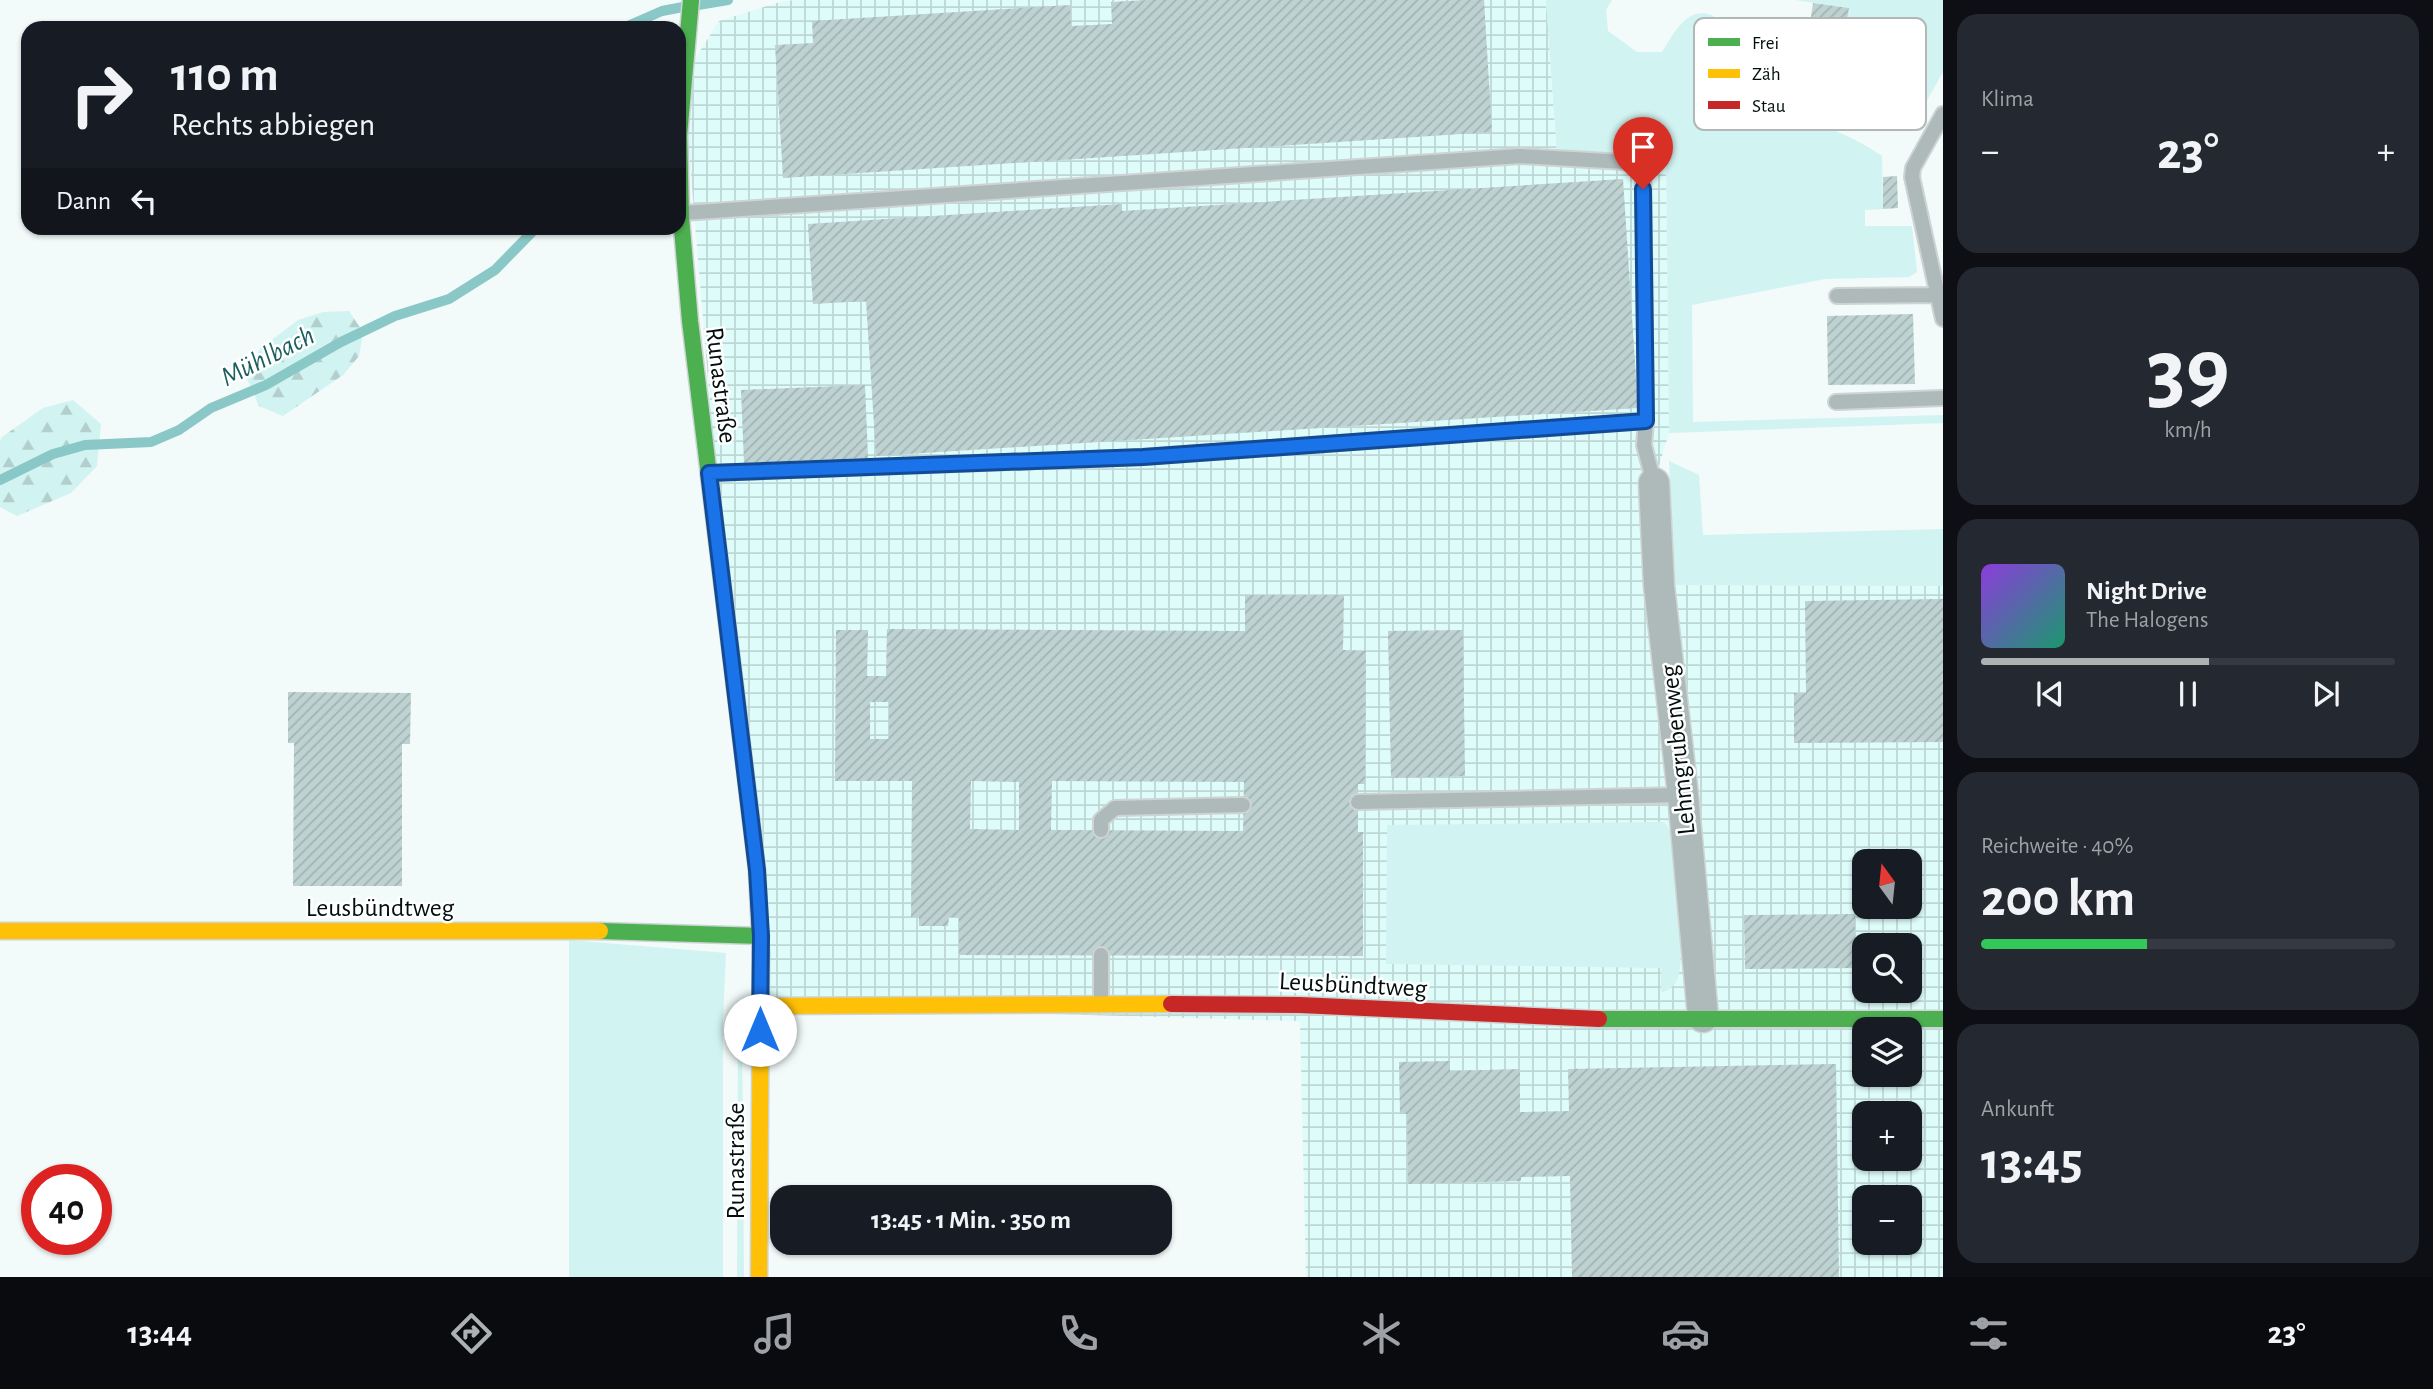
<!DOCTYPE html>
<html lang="de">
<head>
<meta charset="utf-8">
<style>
	body { margin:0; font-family:"Alegreya Sans",sans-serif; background:#242831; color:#f1f3f6; height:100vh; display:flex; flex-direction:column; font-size:26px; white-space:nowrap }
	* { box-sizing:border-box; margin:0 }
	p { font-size:23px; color:#9ea1a6 }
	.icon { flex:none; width:38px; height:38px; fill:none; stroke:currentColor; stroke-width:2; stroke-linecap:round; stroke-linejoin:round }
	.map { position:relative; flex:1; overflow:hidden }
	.details { display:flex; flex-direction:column; gap:14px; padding:14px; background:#0d0f14; width:490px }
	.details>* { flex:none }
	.top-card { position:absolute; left:21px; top:21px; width:665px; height:214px; border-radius:21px; box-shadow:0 2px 5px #0004; background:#171b24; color:#f1f3f6; overflow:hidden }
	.needle { width:46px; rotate:345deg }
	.tools { position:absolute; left:1852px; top:849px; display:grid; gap:14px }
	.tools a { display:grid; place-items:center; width:70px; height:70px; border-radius:14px; background:#171b24; box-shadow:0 2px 5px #0004; font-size:35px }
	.speed { position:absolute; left:21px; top:1164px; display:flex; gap:14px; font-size:35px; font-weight:700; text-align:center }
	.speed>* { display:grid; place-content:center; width:91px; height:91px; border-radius:50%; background:#171b24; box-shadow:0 2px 5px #0004; line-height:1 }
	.speed .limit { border:10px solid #d22; background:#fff; color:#111 }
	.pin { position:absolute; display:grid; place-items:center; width:60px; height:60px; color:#fff; margin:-72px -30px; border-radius:50% 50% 50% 0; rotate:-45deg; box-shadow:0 0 7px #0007 }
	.pin .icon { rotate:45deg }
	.me { position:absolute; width:77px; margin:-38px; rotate:0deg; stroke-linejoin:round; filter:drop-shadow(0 0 5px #0008) }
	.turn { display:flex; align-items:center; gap:24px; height:147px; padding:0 35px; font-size:32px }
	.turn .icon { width:91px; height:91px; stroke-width:2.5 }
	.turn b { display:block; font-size:49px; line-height:60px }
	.then { display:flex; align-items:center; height:66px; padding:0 35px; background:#0003; gap:14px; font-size:26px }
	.big { font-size:52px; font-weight:700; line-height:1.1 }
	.details .card { flex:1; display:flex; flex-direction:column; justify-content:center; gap:10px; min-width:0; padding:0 24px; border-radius:21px; background:#242831 }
	.details .dial { align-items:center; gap:0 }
	.dial b { font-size:91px; line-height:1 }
	.song { display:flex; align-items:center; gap:21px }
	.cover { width:84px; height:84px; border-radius:10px; background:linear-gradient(135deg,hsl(270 70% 55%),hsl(160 70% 35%)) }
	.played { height:7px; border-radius:4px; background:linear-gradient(90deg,#acb1b3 55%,#363941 55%) }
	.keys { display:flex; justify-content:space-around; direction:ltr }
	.heat { display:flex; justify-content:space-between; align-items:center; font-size:38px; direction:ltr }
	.charge { height:10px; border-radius:5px; background:linear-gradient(90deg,#34c759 40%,#363941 0) }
	.trip { position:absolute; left:770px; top:1185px; width:402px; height:70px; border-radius:21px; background:#171b24; box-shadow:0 2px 5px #0004; font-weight:700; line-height:70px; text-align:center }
	.dock { display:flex; height:112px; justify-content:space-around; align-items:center; background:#090b0e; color:#9ea1a6 }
	.dock .icon { width:49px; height:49px }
	.dock .on { color:#acb1b3 }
	.dock b { font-size:32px; color:#f1f3f6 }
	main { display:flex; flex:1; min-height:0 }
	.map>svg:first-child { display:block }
	.industrial { fill:url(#industrial-grid); fill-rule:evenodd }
	.grass { fill:#d1f3f1 }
	.forest { fill:url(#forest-firs) }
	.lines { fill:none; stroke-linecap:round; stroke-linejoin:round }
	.stream { stroke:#89c8c6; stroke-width:10 }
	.building { fill:url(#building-hatch); fill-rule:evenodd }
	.lane-casing { stroke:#cdd4d3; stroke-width:18 }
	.street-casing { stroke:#cdd4d3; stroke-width:33 }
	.fast-casing { stroke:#cdd4d3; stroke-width:19 }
	.slow-casing { stroke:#cdd4d3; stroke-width:19 }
	.jam-casing { stroke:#cdd4d3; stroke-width:19 }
	.lane { stroke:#aeb9b9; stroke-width:14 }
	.street { stroke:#aeb9b9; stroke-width:30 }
	.fast { stroke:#4caf50; stroke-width:16 }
	.slow { stroke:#ffc107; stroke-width:16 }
	.jam { stroke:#c62828; stroke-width:16 }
	.route-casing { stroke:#114b97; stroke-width:18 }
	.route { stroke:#1a73e8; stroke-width:12 }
	.labels { text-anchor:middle; stroke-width:5; stroke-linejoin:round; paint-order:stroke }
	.street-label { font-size:26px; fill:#030f0e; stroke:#fff }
	.water-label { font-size:28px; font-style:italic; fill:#19615e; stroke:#fff }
	.key { fill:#fff; stroke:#b3b7b7; stroke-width:2 }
	.key-label { font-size:19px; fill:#030f0e }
</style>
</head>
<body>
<main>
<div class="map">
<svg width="1943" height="1277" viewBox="0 0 1943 1277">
	<defs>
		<pattern id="industrial-grid" width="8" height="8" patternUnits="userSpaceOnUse" patternTransform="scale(1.75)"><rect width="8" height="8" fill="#defcfa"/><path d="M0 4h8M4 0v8" fill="none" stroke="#bdd7d5"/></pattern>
		<pattern id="forest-firs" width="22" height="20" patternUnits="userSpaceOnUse" patternTransform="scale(1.75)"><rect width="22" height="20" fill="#d1f3f1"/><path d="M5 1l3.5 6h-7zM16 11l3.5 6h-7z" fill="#b2cfcd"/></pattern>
		<pattern id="building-hatch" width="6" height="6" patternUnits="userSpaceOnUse" patternTransform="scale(1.75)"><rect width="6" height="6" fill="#bed2d2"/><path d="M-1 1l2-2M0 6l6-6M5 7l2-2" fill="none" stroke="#a2b3b3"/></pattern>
	</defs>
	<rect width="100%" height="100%" fill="#f2fafa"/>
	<path class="industrial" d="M794,0H1546L1557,153H1666L1669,433L1654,483L1659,585L1943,586V1277H1306L1300,1021L760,1006L683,78L719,21L780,2ZM1864,861H1909V906H1864ZM1864,945H1909V990H1864ZM1864,1029H1909V1074H1864ZM1864,1113H1909V1158H1864ZM1864,1197H1909V1242H1864Z"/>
	<path class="grass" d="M1546,0H1612L1606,10L1608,31L1637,52H1662C1672,37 1685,8 1708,14C1737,22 1713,66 1738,88C1754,101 1772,106 1791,113C1823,126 1854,136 1882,156L1883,209L1865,210V226H1912L1917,272L1909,277L1825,279L1692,305L1693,422L1943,415V423L1669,433L1666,153H1557Z
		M1795,0H1943V72L1917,118L1904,128H1894C1862,118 1775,97 1754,77C1745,69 1744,53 1743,41L1754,34L1843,44L1849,8Z
		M1669,461L1699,475L1703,535L1943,529V586L1675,585Z
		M1664,822L1673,834C1675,864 1687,958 1677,980C1674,987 1668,990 1661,993V968L1386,964L1387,825Z
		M569,940L726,953L723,1019V1277H569Z
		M742,1023L744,1277H737L738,1030L739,1024Z"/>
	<path class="forest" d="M349,311L363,332L359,356L343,375L283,416L259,406L246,376L260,349L298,320L323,312Z
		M73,400L101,424L97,466L71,493L17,516L0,507V441L2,437L43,408Z"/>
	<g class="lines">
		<path class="stream" d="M698,5L728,0
			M623,28L662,11L683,7
			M0,480L53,454L85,445L151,442L179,430L211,408L266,385L341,342L395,316L449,299L495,270L536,228"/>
	</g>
	<path class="building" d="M1147,0H1484L1492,132L783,178L775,45L813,43L812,21L1070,5L1071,26L1112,24L1111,2Z
		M1813,3L1849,8L1843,44L1808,38Z
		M1897,176L1898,208L1883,209V177Z
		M1623,179L1638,408L876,456L866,301L813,304L808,224L1122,204V211Z
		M1913,314L1915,384L1828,385L1827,316Z
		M865,385L868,458L744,463L741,390Z
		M1245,595H1344L1343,650L1366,651L1365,784H1358V832H1363V956L959,955V917H949L948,926H919V917H911L912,781H835L836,630H868L867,676H886L887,629L1245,631ZM870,702H889V739H870ZM971,781L1019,782V830L970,829ZM1052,781L1244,782L1243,831L1051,830Z
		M1943,599V742L1794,743V693H1806L1805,601Z
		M1463,630L1465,776L1391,778L1388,631Z
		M288,692L411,693L410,744H402V886H293L294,743H288Z
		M1855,914V968L1745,969L1744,915Z
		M1450,1061V1071L1520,1069V1112L1569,1111L1568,1069L1836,1064L1839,1277H1572L1570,1176L1521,1177V1181L1408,1184L1407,1114H1400L1399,1062Z"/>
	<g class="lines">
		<g class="lane-casing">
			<path id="lane" d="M1943,114L1913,168L1912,177L1943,319
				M683,213L1520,156L1643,163L1646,421L1644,445L1654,483
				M1837,296L1938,295
				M1836,402L1943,398
				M710,473L1143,457L1646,421
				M1358,802L1683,795
				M1101,830V820L1115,808L1243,805
				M1101,955V1001"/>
		</g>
		<g class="street-casing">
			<path id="street" d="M1654,483L1659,586L1683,795L1703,1017"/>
		</g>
		<g class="fast-casing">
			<path id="fast" d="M691,0L679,136L681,217L690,321L735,687
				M600,931L761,936
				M1599,1019H1943"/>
		</g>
		<g class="slow-casing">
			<path id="slow" d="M0,931H600
				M760,1006L1171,1004
				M759,1277L761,954"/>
		</g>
		<g class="jam-casing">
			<path id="jam" d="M735,687L757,870L761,954
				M1171,1004L1300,1005L1599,1019"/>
		</g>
		<use href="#lane" class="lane"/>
		<use href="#street" class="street"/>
		<use href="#fast" class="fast"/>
		<use href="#slow" class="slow"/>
		<use href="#jam" class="jam"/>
	</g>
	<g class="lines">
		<g class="route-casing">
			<path id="route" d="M760,1030L761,936L757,870L709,473L1143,457L1646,421L1643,189"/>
		</g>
		<use href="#route" class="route"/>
	</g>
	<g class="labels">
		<g class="street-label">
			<text transform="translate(722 385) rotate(83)" y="9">Runastraße</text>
			<text transform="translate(1677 750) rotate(-96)" y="9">Lehmgrubenweg</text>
			<text x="380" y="916">Leusbündtweg</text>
			<text transform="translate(1353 984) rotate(3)" y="9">Leusbündtweg</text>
			<text transform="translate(735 1161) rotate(-90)" y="9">Runastraße</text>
		</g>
		<g class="water-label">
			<text transform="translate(267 355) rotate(-27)" y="10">Mühlbach</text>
		</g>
	</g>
	<rect x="1694" y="18" width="232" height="112" rx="10" class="key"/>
	<rect x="1708" y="38" width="32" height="8" fill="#4caf50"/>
	<rect x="1708" y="69" width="32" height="9" fill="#ffc107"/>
	<rect x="1708" y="101" width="32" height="8" fill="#c62828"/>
	<g class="key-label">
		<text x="1752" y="49">Frei</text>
		<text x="1752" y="80">Zäh</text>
		<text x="1752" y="112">Stau</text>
	</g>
</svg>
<div class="tools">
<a><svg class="needle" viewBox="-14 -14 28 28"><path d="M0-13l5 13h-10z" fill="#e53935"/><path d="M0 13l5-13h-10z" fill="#9ea1a6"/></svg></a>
<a><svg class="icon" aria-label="search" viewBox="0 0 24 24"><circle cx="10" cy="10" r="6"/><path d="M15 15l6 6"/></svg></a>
<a><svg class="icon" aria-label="layers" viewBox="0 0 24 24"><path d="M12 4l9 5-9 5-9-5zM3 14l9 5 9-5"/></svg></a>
<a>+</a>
<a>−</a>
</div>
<div class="speed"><div class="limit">40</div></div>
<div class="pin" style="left:1643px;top:189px;background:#d93025"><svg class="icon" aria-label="arrive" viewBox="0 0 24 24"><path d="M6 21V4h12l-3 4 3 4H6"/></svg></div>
<svg class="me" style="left:760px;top:1030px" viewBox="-20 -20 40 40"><circle r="19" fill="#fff"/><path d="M0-13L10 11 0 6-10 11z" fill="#1a73e8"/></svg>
<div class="trip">13:45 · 1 Min. · 350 m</div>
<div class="top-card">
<div class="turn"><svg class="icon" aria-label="right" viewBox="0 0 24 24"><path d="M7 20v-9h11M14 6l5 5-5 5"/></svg><div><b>110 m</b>Rechts abbiegen</div></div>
<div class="then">Dann<svg class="icon" aria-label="left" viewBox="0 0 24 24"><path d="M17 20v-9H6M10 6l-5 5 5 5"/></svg></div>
</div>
</div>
<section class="details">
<div class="card"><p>Klima</p>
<div class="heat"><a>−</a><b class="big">23°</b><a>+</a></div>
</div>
<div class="card dial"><b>39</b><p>km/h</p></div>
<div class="card">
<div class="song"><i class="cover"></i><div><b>Night Drive</b><p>The Halogens</p></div></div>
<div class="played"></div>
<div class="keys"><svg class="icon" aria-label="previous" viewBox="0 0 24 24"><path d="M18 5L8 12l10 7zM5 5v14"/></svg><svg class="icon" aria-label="pause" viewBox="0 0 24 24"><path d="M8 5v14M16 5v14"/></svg><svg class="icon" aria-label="next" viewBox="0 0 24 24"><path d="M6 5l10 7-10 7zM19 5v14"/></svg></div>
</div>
<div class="card"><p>Reichweite · 40%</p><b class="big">200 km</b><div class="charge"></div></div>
<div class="card"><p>Ankunft</p><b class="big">13:45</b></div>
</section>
</main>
<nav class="dock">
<b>13:44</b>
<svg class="icon on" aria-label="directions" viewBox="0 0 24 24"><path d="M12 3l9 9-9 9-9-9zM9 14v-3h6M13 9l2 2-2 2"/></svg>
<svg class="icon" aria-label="music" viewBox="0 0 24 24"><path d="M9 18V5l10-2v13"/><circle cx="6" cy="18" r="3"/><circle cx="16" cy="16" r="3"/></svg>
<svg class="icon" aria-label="phone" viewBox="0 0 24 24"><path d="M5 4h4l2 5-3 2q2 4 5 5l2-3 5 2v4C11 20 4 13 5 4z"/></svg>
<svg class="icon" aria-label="climate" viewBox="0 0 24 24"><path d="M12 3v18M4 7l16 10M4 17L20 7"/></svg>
<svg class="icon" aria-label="car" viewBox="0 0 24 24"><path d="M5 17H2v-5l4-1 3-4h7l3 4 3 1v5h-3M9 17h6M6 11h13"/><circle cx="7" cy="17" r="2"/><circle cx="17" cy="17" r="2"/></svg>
<svg class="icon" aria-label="filters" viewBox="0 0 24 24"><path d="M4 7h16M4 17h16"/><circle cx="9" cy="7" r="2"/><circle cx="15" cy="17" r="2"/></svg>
<b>23°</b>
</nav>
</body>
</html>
